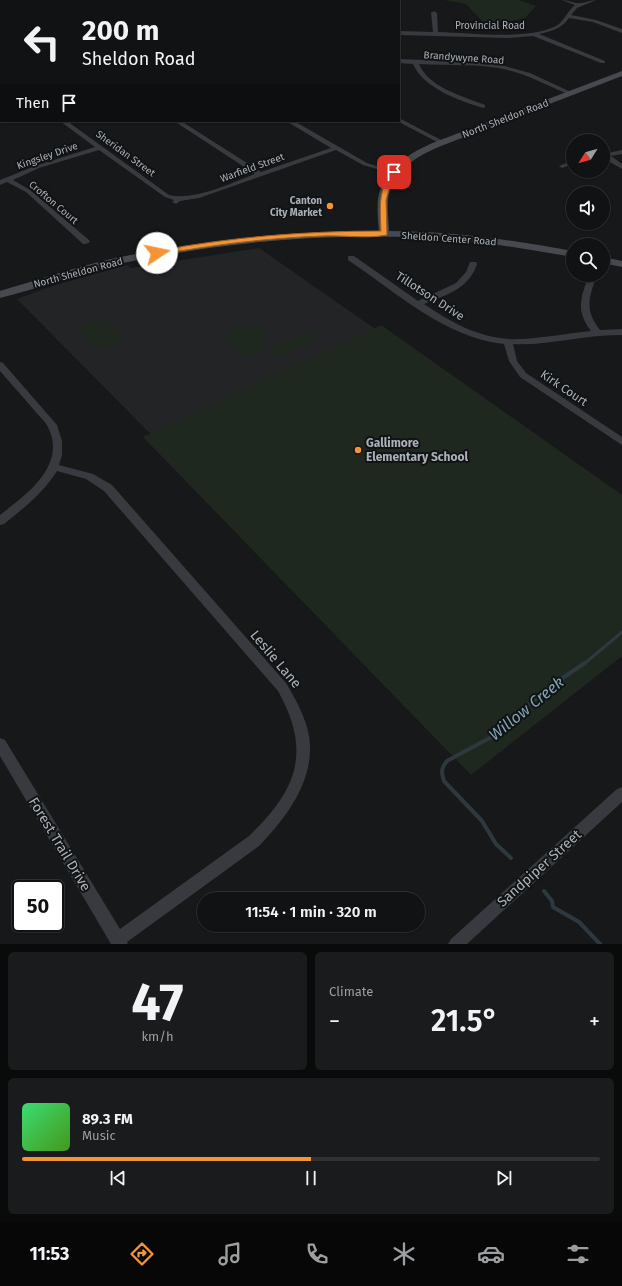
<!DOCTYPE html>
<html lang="en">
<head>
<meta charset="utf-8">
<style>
	body { margin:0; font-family:"Fira Sans",sans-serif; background:#1a1b1c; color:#f1f3f6; height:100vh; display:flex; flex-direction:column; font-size:15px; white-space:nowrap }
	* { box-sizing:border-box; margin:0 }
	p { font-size:13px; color:#9c9ea0 }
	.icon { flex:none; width:22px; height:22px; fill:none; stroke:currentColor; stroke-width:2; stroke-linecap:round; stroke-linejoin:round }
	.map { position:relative; height:944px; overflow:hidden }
	.side { display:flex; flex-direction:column; gap:8px; padding:8px; background:#090a0a; flex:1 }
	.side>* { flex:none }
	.guide { position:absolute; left:0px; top:0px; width:400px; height:122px; box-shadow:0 1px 3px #0004,0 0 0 1px #303233; background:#111213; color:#f1f3f6; overflow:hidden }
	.needle { width:26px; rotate:233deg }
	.fabs { position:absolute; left:566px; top:134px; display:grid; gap:8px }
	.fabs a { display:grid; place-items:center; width:44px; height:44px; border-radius:50%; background:#111213; box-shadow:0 1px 3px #0004,0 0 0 1px #303233; font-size:20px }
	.speed { position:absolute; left:12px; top:880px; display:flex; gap:8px; font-size:20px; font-weight:700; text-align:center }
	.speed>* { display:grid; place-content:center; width:52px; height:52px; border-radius:50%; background:#111213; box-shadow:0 1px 3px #0004,0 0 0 1px #303233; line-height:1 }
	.speed .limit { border:2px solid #111; border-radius:6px; background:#fff; color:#111 }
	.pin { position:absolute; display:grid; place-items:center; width:34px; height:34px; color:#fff; margin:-17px; border-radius:8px; box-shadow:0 2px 6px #0006 }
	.me { position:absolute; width:44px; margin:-22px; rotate:79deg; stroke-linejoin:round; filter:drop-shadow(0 0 3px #0008) }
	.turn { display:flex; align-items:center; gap:14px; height:84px; padding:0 16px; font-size:18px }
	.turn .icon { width:52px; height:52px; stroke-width:2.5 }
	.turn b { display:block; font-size:28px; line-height:34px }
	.then { display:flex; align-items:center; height:38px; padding:0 16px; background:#0003; gap:8px; font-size:15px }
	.big { font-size:30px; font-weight:600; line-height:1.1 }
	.side .tile { flex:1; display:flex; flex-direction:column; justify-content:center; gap:6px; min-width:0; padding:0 14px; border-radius:6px; background:#1a1b1c }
	.side .dial { align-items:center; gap:0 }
	.dial b { font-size:52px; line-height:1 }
	.song { display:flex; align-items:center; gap:12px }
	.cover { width:48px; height:48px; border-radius:6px; background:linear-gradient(135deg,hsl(140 70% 55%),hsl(100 70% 35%)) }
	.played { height:4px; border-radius:2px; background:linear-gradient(90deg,#f39535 50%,#303233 50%) }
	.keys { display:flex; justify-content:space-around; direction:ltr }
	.heat { display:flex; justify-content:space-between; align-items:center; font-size:22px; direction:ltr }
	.side .tiles { flex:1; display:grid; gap:8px; grid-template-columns:1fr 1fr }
	.tile:last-child { grid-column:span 2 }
	.trip { position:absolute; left:197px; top:892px; width:228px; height:40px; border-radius:20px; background:#111213; box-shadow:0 1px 3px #0004,0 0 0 1px #303233; font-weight:600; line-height:40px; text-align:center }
	.tabs { display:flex; height:64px; justify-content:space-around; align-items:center; background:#070708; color:#9c9ea0 }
	.tabs .icon { width:28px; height:28px }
	.tabs .active { color:#f39535 }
	.tabs b { font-size:18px; color:#f1f3f6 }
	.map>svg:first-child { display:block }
	.built { fill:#232426 }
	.green { fill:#1f281f }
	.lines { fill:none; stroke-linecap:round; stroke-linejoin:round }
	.stream-far1 { stroke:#2d393e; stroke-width:3 }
	.stream { stroke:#2d393e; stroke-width:4 }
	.street { fill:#383a3f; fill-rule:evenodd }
	.secondary { fill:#464a4f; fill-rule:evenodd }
	.route { fill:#f39535; stroke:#9e6122 }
	.poi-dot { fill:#f39535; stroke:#121314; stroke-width:1.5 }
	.labels { text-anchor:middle; stroke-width:4; stroke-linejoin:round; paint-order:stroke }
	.far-street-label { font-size:10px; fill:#a9b1b9; stroke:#121314 }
	.far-poi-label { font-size:10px; font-weight:bold; fill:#a9b1b9; stroke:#121314; text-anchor:end }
	.street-label { font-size:12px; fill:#a9b1b9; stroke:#121314 }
	.poi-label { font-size:12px; font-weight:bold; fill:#a9b1b9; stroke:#121314; text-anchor:start }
	.near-street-label { font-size:14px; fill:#a9b1b9; stroke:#121314 }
	.near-water-label { font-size:16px; font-style:italic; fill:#80a4b4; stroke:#121314 }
</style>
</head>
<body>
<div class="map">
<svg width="622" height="944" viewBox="0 0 622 944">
	<rect width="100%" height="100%" fill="#171819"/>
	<path class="built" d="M259,248L585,475L347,633L17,299L52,286L127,265L131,268Z"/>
	<path class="green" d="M0,0H122L123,1H1V40Z
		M444,0H519L536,6L525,18L510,21L483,22L466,4Z
		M103,319L125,340L99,350L77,328Z
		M381,325L622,495V656L471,775L143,437Z
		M258,326L266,331L265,349C243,358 245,359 227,343L228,331L236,327Z
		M310,331L319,338L277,358L268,351Z"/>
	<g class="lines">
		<path class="stream-far1" d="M584,664L622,632"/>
		<path class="stream" d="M511,858L496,844L482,821L444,781C441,772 441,768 447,761L499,733L522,710L552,685L585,663
			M544,891L552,901L553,907L579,922L600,944"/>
		<path class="street" d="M176,0H182V1H176Z
			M259,0H265V1H259Z
			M562,0C568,0 575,4 581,3C586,3 590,0 596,0L577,8L571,15L596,20L622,29V33L593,22L569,18C561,29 552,31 539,34L605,61V63H601L533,36L508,38L399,35V31L433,32L431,13L434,11L437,13L438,32C471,33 525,40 554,27C564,23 567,11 575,5Z
			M399,59L476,62L501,65L530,73L573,93L568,94C548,86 529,75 508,70C479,63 448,66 419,64C429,88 463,96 485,105V107L483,108C460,101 423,88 413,64L399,63Z
			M0,60H1V64H0Z
			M0,112H1V116H0Z
			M399,118L443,141L444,142L439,143L397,121H399Z
			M60,121H67L169,195C195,201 231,183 255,174L174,121H181L261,172L331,148L286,121H294L367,163L397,172L394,174L363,165L336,150L199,198L180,201L176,204L172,202L174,200L165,197L99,150L39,168L13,180L30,190L89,240L90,242L86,244H83L26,192L7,182L0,185V180L35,166L95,147Z
			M622,150V154L611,156L622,164V169L603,158V154Z
			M573,160V164L562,168L559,166Z
			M348,256H354L418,301L456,283L466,272L470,262H476L477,264C469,289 446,295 424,304C453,324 485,341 521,339C545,338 568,333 591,331C575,310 581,297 589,275H597C589,297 584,310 600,330L622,329V335C585,334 549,346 513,344L517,361L526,373L622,437V445L520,377L509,361L504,344C445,338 396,292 348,260Z
			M0,362L3,363L57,425L62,441V455L59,465L93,474L112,485L286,683C295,698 302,711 307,727C320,773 289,815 259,846L127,942L128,944H111L0,756V738L5,740L120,929L249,836C297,790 312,752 278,691L104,491L86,479L57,471C43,493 24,508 4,524L0,525V515C27,494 67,466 48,427C45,421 38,415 34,410C23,397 11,384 0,371Z
			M622,787V802L467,944H448L451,939L617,789Z"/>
		<path class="secondary" d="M622,71V76L441,146C417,156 391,171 388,200C387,210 389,221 389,231C451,231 512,240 573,251V257C538,251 503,245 468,241C349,230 230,240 113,265C75,274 38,289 0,298V291C37,280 73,268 111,259C199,240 288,231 379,231C378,221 377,210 378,199C383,169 409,153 435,142Z
			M603,257L622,261V267L603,263Z"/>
	</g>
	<path class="route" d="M392,171L397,172L392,179L386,200L387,235C367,239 343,235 323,236C267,238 211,245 157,255L153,253L157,251C231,237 305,231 381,231C380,209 378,189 392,171Z"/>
	<g class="poi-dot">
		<circle cx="330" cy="206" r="4"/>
		<circle cx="358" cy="450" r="4"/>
	</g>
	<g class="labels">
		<g class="far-street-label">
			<text x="490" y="29">Provincial Road</text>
			<text transform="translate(464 57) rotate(4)" y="4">Brandywyne Road</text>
			<text transform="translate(505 118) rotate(-21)" y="4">North Sheldon Road</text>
			<text transform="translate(126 153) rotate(36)" y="4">Sheridan Street</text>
			<text transform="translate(47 155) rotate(-19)" y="4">Kingsley Drive</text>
			<text transform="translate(252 167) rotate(-20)" y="4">Warfield Street</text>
			<text transform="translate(54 202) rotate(40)" y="4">Crofton Court</text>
			<text transform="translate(449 238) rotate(4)" y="4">Sheldon Center Road</text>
			<text transform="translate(78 272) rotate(-15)" y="4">North Sheldon Road</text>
		</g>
		<g class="far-poi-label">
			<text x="322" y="204">Canton<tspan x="322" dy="12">City Market</tspan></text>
		</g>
		<g class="street-label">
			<text transform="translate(430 296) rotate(33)" y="4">Tillotson Drive</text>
			<text transform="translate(564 388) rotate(34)" y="4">Kirk Court</text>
		</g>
		<g class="poi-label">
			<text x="366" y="447">Gallimore<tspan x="366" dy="14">Elementary School</tspan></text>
		</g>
		<g class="near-street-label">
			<text transform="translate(276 659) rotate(50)" y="5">Leslie Lane</text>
			<text transform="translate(60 844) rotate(59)" y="5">Forest Trail Drive</text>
			<text transform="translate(539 868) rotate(-42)" y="5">Sandpiper Street</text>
		</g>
		<g class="near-water-label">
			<text transform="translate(526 708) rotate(-39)" y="6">Willow Creek</text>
		</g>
	</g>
</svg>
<div class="fabs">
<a><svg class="needle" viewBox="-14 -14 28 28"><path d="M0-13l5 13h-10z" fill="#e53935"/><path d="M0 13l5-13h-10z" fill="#9c9ea0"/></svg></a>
<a><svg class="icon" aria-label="sound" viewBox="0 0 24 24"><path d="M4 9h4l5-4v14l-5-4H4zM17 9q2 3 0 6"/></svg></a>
<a><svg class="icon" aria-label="search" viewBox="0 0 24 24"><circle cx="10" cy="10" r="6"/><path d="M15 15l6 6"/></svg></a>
</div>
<div class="speed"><div class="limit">50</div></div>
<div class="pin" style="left:394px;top:172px;background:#d93025"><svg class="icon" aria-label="arrive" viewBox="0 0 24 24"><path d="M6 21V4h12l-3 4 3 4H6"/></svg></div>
<svg class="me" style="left:157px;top:253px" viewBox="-20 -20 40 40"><circle r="19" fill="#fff"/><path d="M0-13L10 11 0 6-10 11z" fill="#f39535"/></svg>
<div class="trip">11:54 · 1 min · 320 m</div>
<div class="guide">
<div class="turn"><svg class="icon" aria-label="left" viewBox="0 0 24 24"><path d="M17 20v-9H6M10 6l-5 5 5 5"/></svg><div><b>200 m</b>Sheldon Road</div></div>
<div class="then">Then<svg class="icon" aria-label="arrive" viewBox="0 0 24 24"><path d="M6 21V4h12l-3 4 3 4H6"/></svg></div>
</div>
</div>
<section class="side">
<div class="tiles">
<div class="tile dial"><b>47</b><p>km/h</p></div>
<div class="tile"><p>Climate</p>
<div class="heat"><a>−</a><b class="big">21.5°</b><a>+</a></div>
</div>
<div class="tile">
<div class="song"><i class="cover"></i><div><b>89.3 FM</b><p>Music</p></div></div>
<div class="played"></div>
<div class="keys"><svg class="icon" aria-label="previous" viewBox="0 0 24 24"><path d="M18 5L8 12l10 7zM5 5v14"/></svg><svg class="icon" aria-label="pause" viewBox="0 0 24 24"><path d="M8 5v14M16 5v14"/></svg><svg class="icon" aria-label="next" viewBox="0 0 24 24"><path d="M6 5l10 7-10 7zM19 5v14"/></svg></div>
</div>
</div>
</section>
<nav class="tabs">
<b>11:53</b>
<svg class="icon active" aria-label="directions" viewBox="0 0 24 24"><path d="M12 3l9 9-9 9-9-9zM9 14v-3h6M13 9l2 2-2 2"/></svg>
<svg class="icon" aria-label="music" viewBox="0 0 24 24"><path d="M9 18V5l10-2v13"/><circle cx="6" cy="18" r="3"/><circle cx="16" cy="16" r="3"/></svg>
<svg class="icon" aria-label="phone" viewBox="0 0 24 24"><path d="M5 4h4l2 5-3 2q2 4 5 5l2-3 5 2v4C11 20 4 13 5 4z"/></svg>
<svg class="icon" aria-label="climate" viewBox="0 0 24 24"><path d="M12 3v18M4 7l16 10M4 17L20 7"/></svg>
<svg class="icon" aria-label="car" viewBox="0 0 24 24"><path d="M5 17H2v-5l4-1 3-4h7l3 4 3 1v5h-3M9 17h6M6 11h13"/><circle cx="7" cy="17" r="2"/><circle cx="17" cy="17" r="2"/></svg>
<svg class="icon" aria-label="filters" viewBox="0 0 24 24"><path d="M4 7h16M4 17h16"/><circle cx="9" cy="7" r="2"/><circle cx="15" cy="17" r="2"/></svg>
</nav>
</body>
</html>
